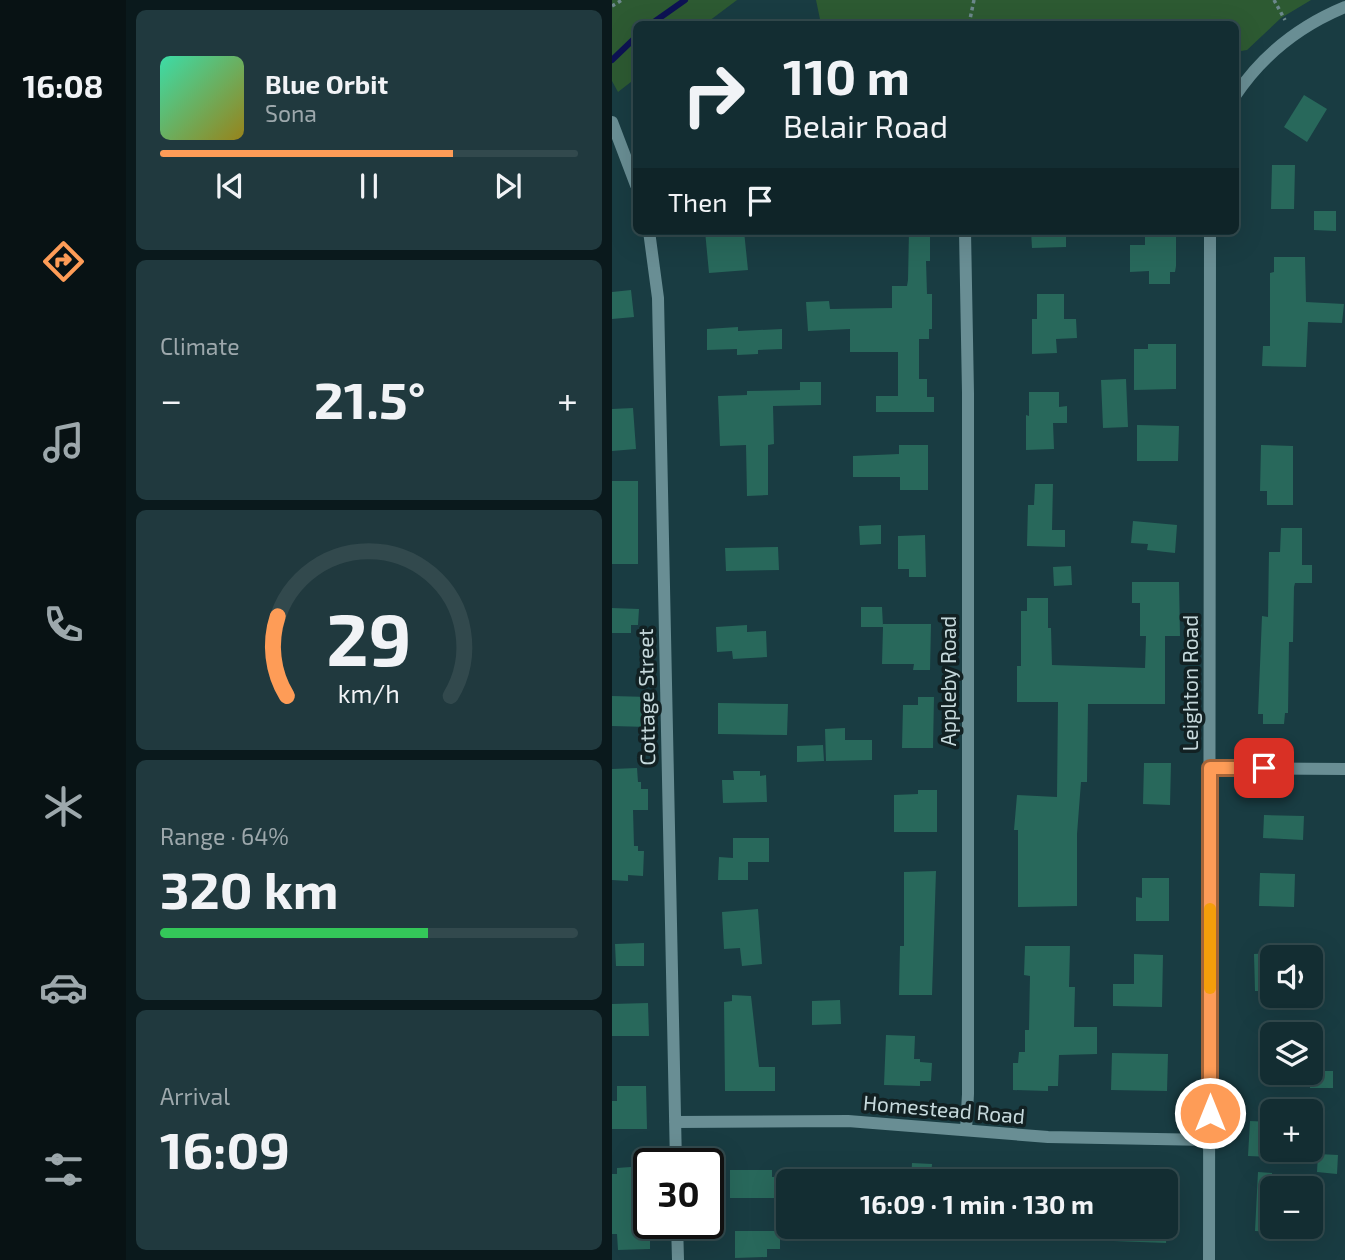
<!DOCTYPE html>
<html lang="en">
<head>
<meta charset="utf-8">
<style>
	body { margin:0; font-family:"Exo 2",sans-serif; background:#20393e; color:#f1f3f6; height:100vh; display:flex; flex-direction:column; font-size:26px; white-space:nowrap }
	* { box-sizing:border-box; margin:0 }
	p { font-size:23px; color:#9da8ac }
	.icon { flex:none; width:38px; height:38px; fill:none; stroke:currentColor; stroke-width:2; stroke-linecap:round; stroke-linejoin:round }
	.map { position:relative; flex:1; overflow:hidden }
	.side { display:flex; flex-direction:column; gap:10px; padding:10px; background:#0a191c; width:486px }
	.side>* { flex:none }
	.hud { position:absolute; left:21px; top:21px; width:606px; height:214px; border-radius:10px; box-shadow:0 7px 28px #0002,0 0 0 2px #32494d; background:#132d32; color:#f1f3f6; overflow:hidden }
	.fabs { position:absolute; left:648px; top:945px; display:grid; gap:14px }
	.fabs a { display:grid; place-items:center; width:63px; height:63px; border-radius:10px; background:#132d32; box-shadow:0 7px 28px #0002,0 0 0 2px #32494d; font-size:35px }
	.speed { position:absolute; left:21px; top:1148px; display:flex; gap:14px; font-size:35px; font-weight:700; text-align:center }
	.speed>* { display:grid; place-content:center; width:91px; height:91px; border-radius:50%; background:#132d32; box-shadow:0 7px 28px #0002,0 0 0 2px #32494d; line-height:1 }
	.speed .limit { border:4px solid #111; border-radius:10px; background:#fff; color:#111 }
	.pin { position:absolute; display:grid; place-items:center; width:60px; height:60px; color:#fff; margin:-30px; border-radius:14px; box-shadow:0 4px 10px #0006 }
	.me { position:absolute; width:77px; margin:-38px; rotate:0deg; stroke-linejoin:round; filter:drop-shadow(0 0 5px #0008) }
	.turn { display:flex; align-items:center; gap:24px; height:147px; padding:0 35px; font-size:32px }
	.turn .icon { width:91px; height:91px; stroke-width:2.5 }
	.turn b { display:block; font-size:49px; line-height:60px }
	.then { display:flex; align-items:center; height:66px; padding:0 35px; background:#0003; gap:14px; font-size:26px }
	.big { font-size:52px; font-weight:700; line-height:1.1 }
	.side .card { flex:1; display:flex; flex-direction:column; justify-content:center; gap:10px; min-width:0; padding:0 24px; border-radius:10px; background:#20393e }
	.side .dial { align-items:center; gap:0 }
	.dial svg { height:182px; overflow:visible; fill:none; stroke:#32494d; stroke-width:7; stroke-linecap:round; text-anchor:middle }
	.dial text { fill:#f1f3f6; stroke:none }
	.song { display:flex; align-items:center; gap:21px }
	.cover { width:84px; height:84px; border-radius:10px; background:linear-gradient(135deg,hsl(160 70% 55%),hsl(50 70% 35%)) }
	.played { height:7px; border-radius:4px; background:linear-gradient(90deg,#fe9c57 70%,#32494d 70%) }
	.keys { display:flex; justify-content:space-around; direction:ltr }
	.heat { display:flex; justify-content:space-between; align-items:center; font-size:38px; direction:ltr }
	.charge { height:10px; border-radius:5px; background:linear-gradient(90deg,#34c759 64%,#32494d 0) }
	.trip { position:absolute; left:164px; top:1169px; width:402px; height:70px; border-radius:10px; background:#132d32; box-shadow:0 7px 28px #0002,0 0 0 2px #32494d; font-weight:700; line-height:70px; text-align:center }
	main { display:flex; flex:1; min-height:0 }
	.tab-bar { display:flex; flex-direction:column; width:126px; justify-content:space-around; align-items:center; background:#081214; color:#9da8ac }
	.tab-bar .icon { width:49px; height:49px }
	.tab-bar .active { color:#fe9c57 }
	.tab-bar b { font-size:32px; color:#f1f3f6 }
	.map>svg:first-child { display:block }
	.green { fill:#2d5a32 }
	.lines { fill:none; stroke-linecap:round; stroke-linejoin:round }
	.stream { stroke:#0d1253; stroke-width:6 }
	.building { fill:#28685b }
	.path { stroke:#6c888c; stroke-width:3.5; stroke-dasharray:3.5 3.5; stroke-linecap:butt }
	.minor { stroke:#698e94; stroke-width:12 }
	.route-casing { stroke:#a56539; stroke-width:18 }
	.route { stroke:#fe9c57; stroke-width:12 }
	.slow { stroke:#f59e0b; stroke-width:12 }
	.labels { text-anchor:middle; stroke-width:7; stroke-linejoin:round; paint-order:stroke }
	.street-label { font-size:21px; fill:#c6d9dc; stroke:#122123 }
</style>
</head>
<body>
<main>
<nav class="tab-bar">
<b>16:08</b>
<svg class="icon active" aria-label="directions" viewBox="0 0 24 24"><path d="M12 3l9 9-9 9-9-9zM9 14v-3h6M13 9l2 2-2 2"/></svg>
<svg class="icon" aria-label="music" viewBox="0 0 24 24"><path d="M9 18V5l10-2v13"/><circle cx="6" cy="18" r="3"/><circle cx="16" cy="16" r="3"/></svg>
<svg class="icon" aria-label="phone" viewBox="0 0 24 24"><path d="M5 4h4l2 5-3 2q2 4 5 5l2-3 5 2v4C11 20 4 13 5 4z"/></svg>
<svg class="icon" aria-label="climate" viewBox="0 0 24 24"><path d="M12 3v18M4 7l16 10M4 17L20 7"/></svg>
<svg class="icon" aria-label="car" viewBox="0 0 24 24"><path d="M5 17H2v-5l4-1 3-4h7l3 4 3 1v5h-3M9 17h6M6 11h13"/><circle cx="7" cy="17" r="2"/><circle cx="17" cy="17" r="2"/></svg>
<svg class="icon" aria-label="filters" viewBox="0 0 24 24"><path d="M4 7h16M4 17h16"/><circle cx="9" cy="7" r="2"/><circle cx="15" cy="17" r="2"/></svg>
</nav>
<section class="side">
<div class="card">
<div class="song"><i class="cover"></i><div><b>Blue Orbit</b><p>Sona</p></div></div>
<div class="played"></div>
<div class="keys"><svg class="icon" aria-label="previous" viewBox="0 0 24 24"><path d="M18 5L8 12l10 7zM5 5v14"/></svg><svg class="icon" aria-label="pause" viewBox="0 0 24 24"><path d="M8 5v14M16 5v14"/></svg><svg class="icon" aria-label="next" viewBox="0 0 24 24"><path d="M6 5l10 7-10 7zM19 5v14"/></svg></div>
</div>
<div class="card"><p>Climate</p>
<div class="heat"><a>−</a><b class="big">21.5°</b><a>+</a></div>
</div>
<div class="card dial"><svg viewBox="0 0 100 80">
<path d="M14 69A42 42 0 1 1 86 69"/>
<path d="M14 69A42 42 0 0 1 10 34" stroke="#fe9c57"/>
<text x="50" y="56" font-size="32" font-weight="700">29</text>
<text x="50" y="72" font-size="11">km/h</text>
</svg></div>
<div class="card"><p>Range · 64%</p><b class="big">320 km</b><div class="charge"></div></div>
<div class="card"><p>Arrival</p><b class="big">16:09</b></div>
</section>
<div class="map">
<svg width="733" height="1260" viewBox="0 0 733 1260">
	<rect width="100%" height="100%" fill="#193c42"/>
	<path class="green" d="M0,0H125L93,24H24V78L6,92L0,81Z
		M204,0H699L669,18L635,50L623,52V24H209Z"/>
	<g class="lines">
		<path class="stream" d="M39,24L73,0
			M0,60L24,37"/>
	</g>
	<path class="building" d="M692,95L715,109L695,142L672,127Z
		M660,165H683L682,209H659Z
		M702,211H724V231L702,230Z
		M93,231H132L136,270L97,273Z
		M297,231H318V261H314L315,294H320V329H317V339H307V379H315V397H322V412H264V396H286V352H238V329L196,331L194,302L217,301L218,309L280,308V286H295L296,280Z
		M419,231H454V247L420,248Z
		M533,231H561V237H564V266L563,272H558V284H537V271L518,272V245H533Z
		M662,257H693L694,302L732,304L730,323L696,322L694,367L650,366L651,346H658V273L662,272Z
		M19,290L22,317L0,319V292Z
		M425,294H452V319H464L465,338L444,339L445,353L420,354V319H425Z
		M126,327V331L170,329V349L146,350V354L125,355V349L95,350V329Z
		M536,344H564V389L522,390V349H536Z
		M514,379L516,427L491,428L489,380Z
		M188,382H209V405L161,406L162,444L156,445V495L135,496L134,445L108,446L106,396L135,395V391L188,390Z
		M417,392H447V407L455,406V423H441L442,449L414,450V415L417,416Z
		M21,408L24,449L0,451V409Z
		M525,425L567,426L566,461H525Z
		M287,445H316V490H288V477H241V456L287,454Z
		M649,445L681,446V505H655V491H648Z
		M0,481H26V564H0Z
		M423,484H441L440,530H453V547L415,546L416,505H422Z
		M521,521L565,525L563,553L535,550L536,544L519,543Z
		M269,525V544L248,545L247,526Z
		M669,528H690V565H700V583H683L682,587L681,642H677L676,713H673L672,724H651V714H646L650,616L656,617L657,552H668Z
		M313,535L314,577H297V569H286V536Z
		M166,547L167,570L114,571L113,548Z
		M459,566L460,585L442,586L441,567Z
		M520,582H567L568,636H553V704H476L475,782H469L465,834V906L406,907V830H402L405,795L445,797L446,702H405V666H409V611H415V598H436V628H439L440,665L533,668L534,636H528V603H520Z
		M249,607H270L271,626V624H319L318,670H301L302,664H270L271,627H249Z
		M0,608L27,609L26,625H19V633H0Z
		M135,625V632L154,631L155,657L121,659L120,651L105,652L104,627Z
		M0,696L37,697L36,727L0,726Z
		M306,697H322L321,748H290L291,705H306Z
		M106,703L176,704L175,735L106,734Z
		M233,728V740H260V760L214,761L213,729Z
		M211,745L212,761L185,762V746Z
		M532,763H559L558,805L531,804Z
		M25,768L26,782H29V789H36V810H21L22,846H26V851H32L31,876L16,875V881L0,880V769Z
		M121,771H148V776L154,775L155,802L111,803L110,780H122Z
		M306,790H325V832H282V795L306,794Z
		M652,815L692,816L691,840L651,838Z
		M121,838H157V862H136V880H106L107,857L121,858Z
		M324,871L320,995H287L288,946H292V872Z
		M648,873L683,874L682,907L647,906Z
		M530,878H557V921H524V897L530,898Z
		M146,909L150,964L130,966L128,948L112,949L110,912Z
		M32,943V966H4L3,944Z
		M413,946H458L457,987H463L462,1027H485V1054L447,1055L446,1086H436V1091L401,1090V1063H406L407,1052H413V1030H417L418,976L412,975Z
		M660,953V991H643L642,954Z
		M522,954L551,955L550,1007L501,1006V984H522Z
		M120,995L139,996L147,1067H163V1091H113L112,1002L120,1001Z
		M228,1000L229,1024L200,1025V1001Z
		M36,1003L37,1036H0V1004Z
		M274,1035L303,1036L302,1059H308V1062L320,1063L319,1081H308V1086L272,1085Z
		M500,1053L556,1054L555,1091L499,1090Z
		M698,1071H721V1088H698Z
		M5,1086H34L35,1129H0V1101H5Z
		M638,1121L660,1122V1157L636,1156Z
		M706,1154L726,1155L725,1174L705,1172Z
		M300,1163L320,1164L319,1181H299Z
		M32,1166L33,1218H37L38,1223V1249L6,1250L5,1234H0V1174H5V1168Z
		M118,1170H160V1177H174V1198H118Z
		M646,1172L660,1173V1232L643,1231Z
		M501,1227H555L554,1243L501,1241Z
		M123,1231H168V1249H155V1257L123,1258Z"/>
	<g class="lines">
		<path class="path" d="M662,0L673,20
			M0,6L10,0
			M357,24L362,0"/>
		<path class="minor" d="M623,96C651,54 687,26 733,7
			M0,122L24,185
			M37,231L46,298L64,1164
			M353,231L356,393V1094L354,1130
			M598,768L733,769
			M63,1122L236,1121L436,1137L598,1140
			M65,1223L66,1260
			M597,1260L598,231"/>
	</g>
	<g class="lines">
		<g class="route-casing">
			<path id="route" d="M598,1113V768H652"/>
		</g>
		<use href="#route" class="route"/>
		<path class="slow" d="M598,988V909"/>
	</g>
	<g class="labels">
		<g class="street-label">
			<text transform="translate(337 681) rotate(-90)" y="7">Appleby Road</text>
			<text transform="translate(579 683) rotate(-90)" y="7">Leighton Road</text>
			<text transform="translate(35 697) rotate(-91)" y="7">Cottage Street</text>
			<text transform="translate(332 1110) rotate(5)" y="7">Homestead Road</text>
		</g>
	</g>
</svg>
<div class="fabs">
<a><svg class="icon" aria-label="sound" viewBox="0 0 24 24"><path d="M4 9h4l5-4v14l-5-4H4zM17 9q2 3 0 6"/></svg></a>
<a><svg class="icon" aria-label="layers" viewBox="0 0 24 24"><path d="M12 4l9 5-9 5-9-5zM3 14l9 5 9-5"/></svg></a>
<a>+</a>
<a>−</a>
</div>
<div class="speed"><div class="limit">30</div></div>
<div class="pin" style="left:652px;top:768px;background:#d93025"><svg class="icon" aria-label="arrive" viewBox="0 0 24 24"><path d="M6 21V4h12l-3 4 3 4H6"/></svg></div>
<svg class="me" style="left:598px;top:1113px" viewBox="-20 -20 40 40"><circle r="17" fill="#fe9c57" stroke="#fff" stroke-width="3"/><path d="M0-11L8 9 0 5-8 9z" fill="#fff"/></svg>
<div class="trip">16:09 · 1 min · 130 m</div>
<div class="hud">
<div class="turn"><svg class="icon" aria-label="right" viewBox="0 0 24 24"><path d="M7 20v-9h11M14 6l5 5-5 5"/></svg><div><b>110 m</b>Belair Road</div></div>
<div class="then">Then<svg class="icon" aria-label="arrive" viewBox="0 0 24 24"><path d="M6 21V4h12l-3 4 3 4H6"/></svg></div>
</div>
</div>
</main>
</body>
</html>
